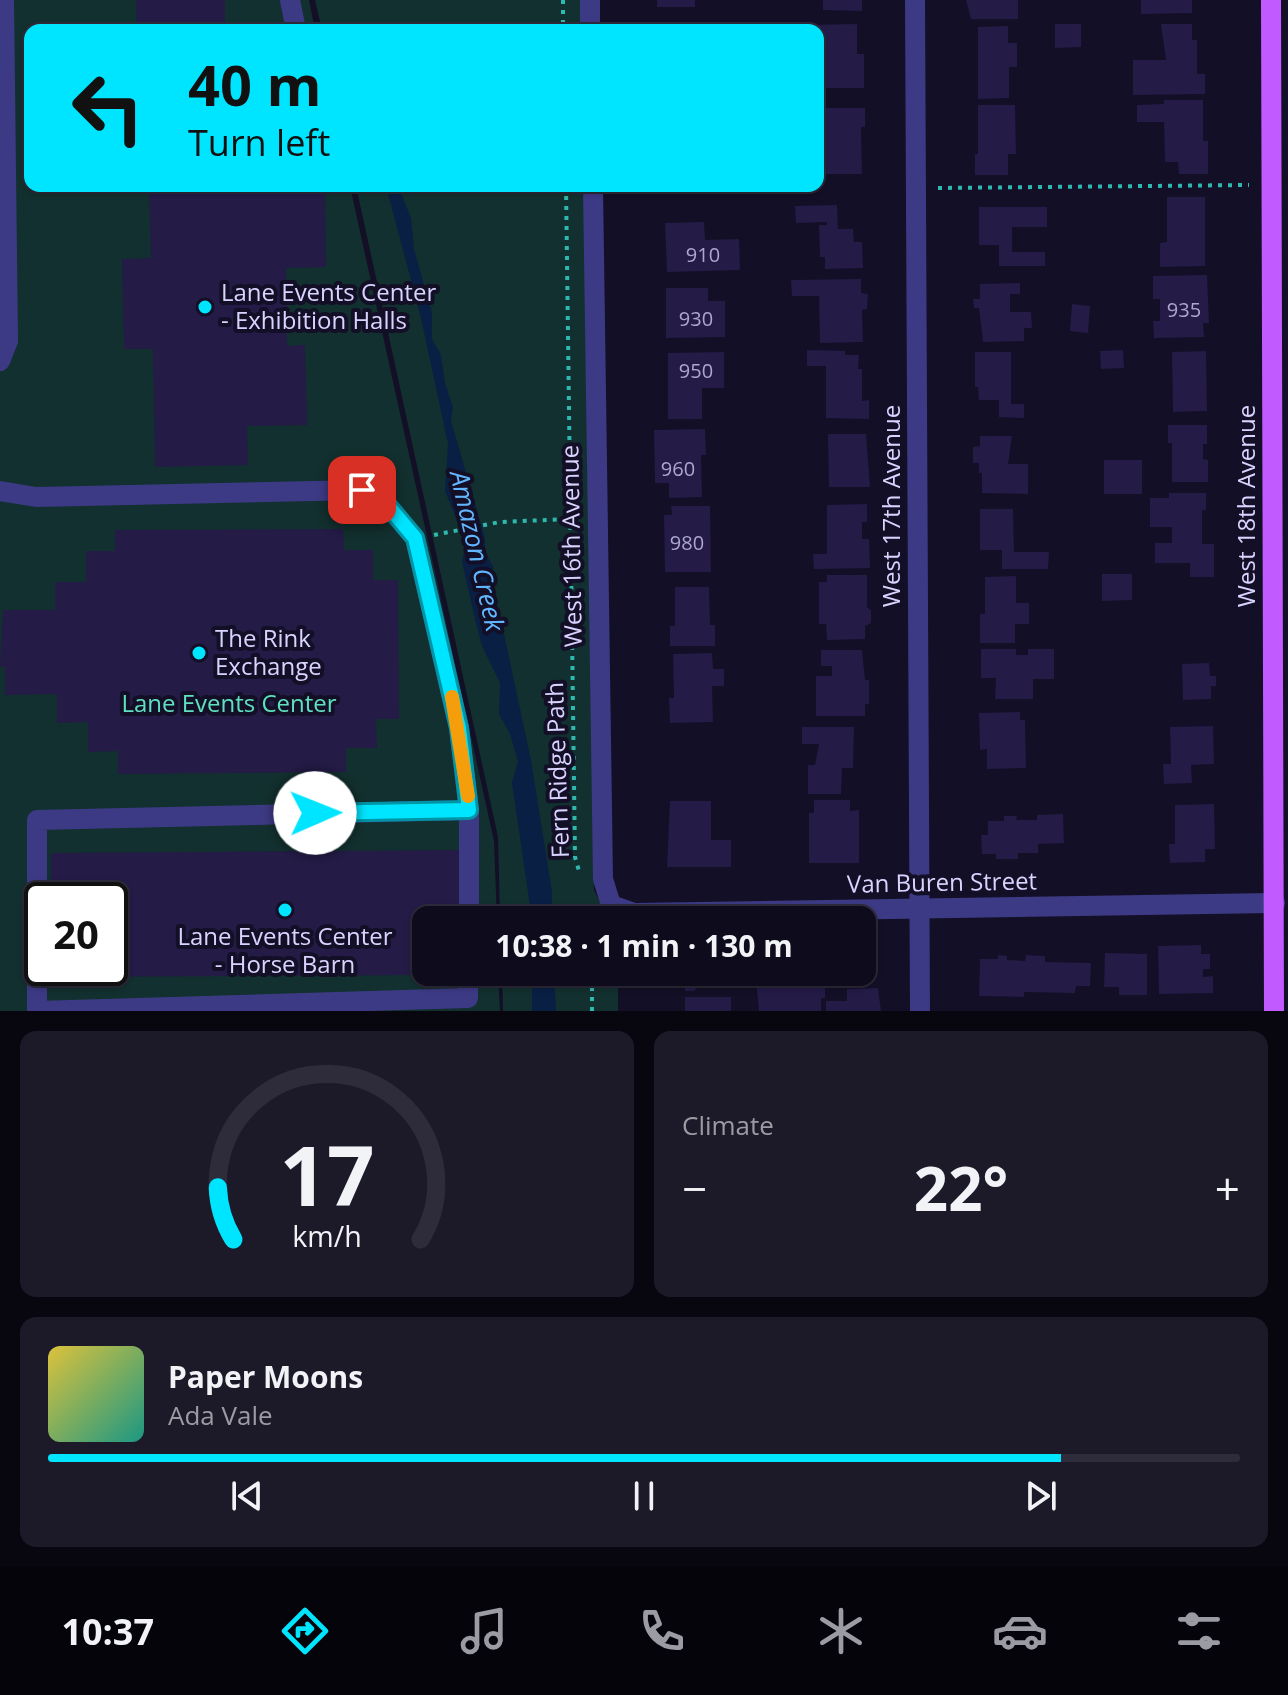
<!DOCTYPE html>
<html lang="en">
<head>
<meta charset="utf-8">
<style>
	body { margin:0; font-family:"Open Sans",sans-serif; background:#1c1929; color:#f1f3f6; height:100vh; display:flex; flex-direction:column; font-size:30px; white-space:nowrap }
	* { box-sizing:border-box; margin:0 }
	p { font-size:26px; color:#9b9ba3 }
	.icon { flex:none; width:44px; height:44px; fill:none; stroke:currentColor; stroke-width:2; stroke-linecap:round; stroke-linejoin:round }
	.map { position:relative; height:1011px; overflow:hidden }
	.drawer { display:flex; flex-direction:column; gap:20px; padding:20px; background:#08060f; flex:1 }
	.drawer>* { flex:none }
	.hud { position:absolute; left:24px; top:24px; width:800px; height:168px; border-radius:16px; box-shadow:0 2px 6px #0004,0 0 0 2px #2e2b3b; background:#00e5ff; color:#111; overflow:hidden }
	.speed { position:absolute; left:24px; top:882px; display:flex; gap:16px; font-size:40px; font-weight:700; text-align:center }
	.speed>* { display:grid; place-content:center; width:104px; height:104px; border-radius:50%; background:#0e0b1c; box-shadow:0 2px 6px #0004,0 0 0 2px #2e2b3b; line-height:1 }
	.speed .limit { border:4px solid #111; border-radius:12px; background:#fff; color:#111 }
	.pin { position:absolute; display:grid; place-items:center; width:68px; height:68px; color:#fff; margin:-34px; border-radius:16px; box-shadow:0 4px 12px #0006 }
	.me { position:absolute; width:88px; margin:-44px; rotate:89deg; stroke-linejoin:round; filter:drop-shadow(0 0 6px #0008) }
	.turn { display:flex; align-items:center; gap:28px; height:168px; padding:0 32px; font-size:36px }
	.turn .icon { width:104px; height:104px; stroke-width:2.5 }
	.turn b { display:block; font-size:56px; line-height:68px }
	.big { font-size:60px; font-weight:700; line-height:1.1 }
	.drawer .tile { flex:1; display:flex; flex-direction:column; justify-content:center; gap:12px; min-width:0; padding:0 28px; border-radius:16px; background:#1c1929 }
	.drawer .dial { align-items:center; gap:0 }
	.dial svg { height:208px; overflow:visible; fill:none; stroke:#2e2b3b; stroke-width:7; stroke-linecap:round; text-anchor:middle }
	.dial text { fill:#f1f3f6; stroke:none }
	.song { display:flex; align-items:center; gap:24px }
	.cover { width:96px; height:96px; border-radius:12px; background:linear-gradient(135deg,hsl(50 70% 55%),hsl(170 70% 35%)) }
	.played { height:8px; border-radius:4px; background:linear-gradient(90deg,#00e5ff 85%,#2e2b3b 85%) }
	.keys { display:flex; justify-content:space-around; direction:ltr }
	.heat { display:flex; justify-content:space-between; align-items:center; font-size:44px; direction:ltr }
	.drawer .tiles { flex:1; display:grid; gap:20px; grid-template-columns:1fr 1fr }
	.tile:last-child { grid-column:span 2 }
	.trip { position:absolute; left:412px; top:906px; width:464px; height:80px; border-radius:16px; background:#0e0b1c; box-shadow:0 2px 6px #0004,0 0 0 2px #2e2b3b; font-weight:700; line-height:80px; text-align:center }
	.menu { display:flex; height:128px; justify-content:space-around; align-items:center; background:#06040b; color:#9b9ba3 }
	.menu .icon { width:56px; height:56px }
	.menu .current { color:#00e5ff }
	.menu b { font-size:36px; color:#f1f3f6 }
	.map>svg:first-child { display:block }
	.green { fill:#12302f; fill-rule:evenodd }
	.water { fill:#0a1f44 }
	.building { fill:#241b47 }
	.lines { fill:none; stroke-linecap:round; stroke-linejoin:round }
	.path { stroke:#2fb8b0; stroke-width:4; stroke-dasharray:4 6; stroke-linecap:butt }
	.minor { stroke:#3d3a85; stroke-width:20 }
	.major { stroke:#c25bff; stroke-width:20 }
	.route-casing { stroke:#0095a6; stroke-width:20 }
	.route { stroke:#00e5ff; stroke-width:14 }
	.slow { stroke:#f59e0b; stroke-width:14 }
	.poi-dot { fill:#00e5ff; stroke:#130f26; stroke-width:3 }
	.labels { text-anchor:middle; stroke-width:8; stroke-linejoin:round; paint-order:stroke }
	.number-label { font-size:20px; fill:#aca6d1 }
	.poi-label { font-size:24px; fill:#d9d4ff; stroke:#130f26; text-anchor:start }
	.street-label { font-size:24px; fill:#d9d4ff; stroke:#130f26 }
	.park-label { font-size:24px; fill:#5fe0c0; stroke:#130f26 }
	.water-label { font-size:26px; font-style:italic; fill:#62b6ff; stroke:#130f26 }
</style>
</head>
<body>
<div class="map">
<svg width="1288" height="1011" viewBox="0 0 1288 1011">
	<rect width="100%" height="100%" fill="#130f26"/>
	<path class="green" d="M0,0H309L315,30H30V186H350L494,841L497,920H426V972H498L500,1011H0ZM42,900H110V968H42Z
		M315,0H582V30H322Z
		M356,186H584L594,890L609,920H500L498,837Z
		M502,972H618V1011H503Z"/>
	<path class="water" d="M386,186H398L411,218L414,249L432,313V339L441,355L445,383L453,407L451,421L485,538V553L493,566L491,592L504,634L531,760L552,892V920H532L512,783L518,761L510,734L499,714L500,683L482,646L476,623L462,562L466,542L445,491L448,444L421,318Z
		M532,972H554L556,1011H532Z"/>
	<path class="building" d="M136,0H225V30H137Z
		M657,0H695V7H657Z
		M823,0H862V11L823,10Z
		M966,0H1018V19H971Z
		M1141,0H1192V13L1141,14Z
		M857,24V54H864V88H818V30H805V25Z
		M1055,24H1081V47L1055,48Z
		M1161,24H1192V40H1197V74H1205V94L1133,95V60H1166Z
		M1008,26V43H1017V67H1009V98L978,99V27Z
		M1164,100H1203V141H1208V174H1179L1178,162H1165L1164,122H1137V105L1164,104Z
		M978,105H1015L1016,154H1008V175H975V154H978Z
		M819,108H865V127H861L862,174H818Z
		M149,186H325L326,267L286,268L287,346L305,345L307,425L247,426L248,465L155,467L153,349H124L122,259L151,258Z
		M1167,197H1205V266L1160,267V243L1167,242Z
		M837,205L838,229H853L854,242H862L863,268L825,269V257H820L819,225H827V222L796,223L795,206Z
		M979,207H1047V227H1012V252H1045V266H999V245H979Z
		M704,222L705,240L739,239L740,270L667,272L665,223Z
		M1207,275L1209,323H1203L1204,337L1154,338L1153,321H1160V299H1153V276Z
		M861,279V293L868,294L867,309L862,310L863,342L820,343L819,296H792L791,280Z
		M1020,283V294H1010V312H1031L1032,328H1024V341L983,342L979,308H974L973,299H980V284Z
		M666,288H708V301H725V337L666,338Z
		M1072,304L1090,306L1088,333L1070,331Z
		M807,350L845,351V355H859L858,369H862V401L869,400V419L826,418V366H807Z
		M1123,350L1124,368L1101,369L1100,351Z
		M1206,351L1207,411L1173,412L1172,352Z
		M724,352V388H702V419H668V353Z
		M975,352H1011V404H1024V418L999,417V400H979L978,387H975Z
		M1168,425H1207V444H1203V459L1208,460V482H1172V443H1168Z
		M705,429L706,455H701L702,497L669,498V483H655L654,430Z
		M828,434H866L870,487H829Z
		M980,436H1012L1008,464H1028V494L982,493V473H979V463H973V447L980,446Z
		M1104,460H1142V494H1104Z
		M1169,493H1206V510H1202V544H1214V577H1190V563H1155V543H1172V527H1150V498H1169Z
		M867,504V522H862V539H869L870,568L814,569L813,554H827V505Z
		M671,506H710L711,572H665L664,515H672Z
		M980,509H1013L1014,552H1049L1048,569H1002V550H980Z
		M343,529L344,550H373V580H398L399,719H376L377,748H346V772L118,774V751L88,752V722L57,723V694L5,695V667H0L3,610H55V582H86V551H115V530Z
		M1102,574H1132V600L1102,601Z
		M827,575H867V607L871,610V623L865,626V639L827,640L826,624H819V582H827Z
		M1016,576V603H1029V624H1015V643H980V614H985V577Z
		M675,587H709L710,625H715V646H670V626H675Z
		M981,649H1016V655H1028V649H1054V679H1033V699H995L996,678H981Z
		M821,650H862L865,680H869V704H865V716H816V676H832V666H821Z
		M712,653L713,669H724V686H712L713,722L670,723L669,698H674L673,654Z
		M1209,663L1210,676H1216V686H1211V699L1183,700L1182,664Z
		M1020,712V720H1025L1026,768L987,769V749L980,750L979,713Z
		M1213,726L1214,764L1191,765L1192,783L1164,784L1163,764H1171L1170,727Z
		M802,727H854L853,768H842L841,794H808V765H815L819,744H802Z
		M814,800H850V811L859,810V863H809V813H814Z
		M670,801H711V840H731V867H667Z
		M1214,804L1215,849H1205V862L1170,863L1169,844H1175V805Z
		M1063,814L1064,843L1038,844V853H1018V859H996V854H982L981,835H988V821H1004V816H1017L1016,820H1037V815Z
		M460,850L461,920H426V975L51,977V968H110V900H51V853Z
		M1201,945V954H1210V969H1203V977L1213,976V993L1159,994L1158,946Z
		M1105,953L1147,954V995H1119V987H1104Z
		M998,955L1007,956V960L1025,961L1026,955L1045,956V962L1091,963L1090,986H1076L1075,993L1024,992V997L979,996L980,959H998Z
		M664,972H697V988L694,991H685V988H664Z
		M744,972H774V982H791V977L820,976V979H825V998H821V1011H759L756,980H744Z
		M878,988L881,1011H826V1001H847V989Z
		M685,997H731V1011H685Z"/>
	<g class="lines">
		<path class="path" d="M563,0V30
			M566,186L575,857L579,871
			M938,188L1249,185
			M434,535L500,522L571,519
			M592,1011V972"/>
		<path class="minor" d="M290,0L296,30
			M590,0V30
			M915,0L920,1011
			M593,186L603,879L611,905L634,913L1275,903
			M0,361L8,341L4,0
			M0,491L36,497L362,490L389,507L415,538L459,728L469,810V920
			M37,1011V820L469,810
			M37,1011L468,998V972"/>
		<path class="major" d="M1271,0L1274,1011"/>
	</g>
	<g class="lines">
		<g class="route-casing">
			<path id="route" d="M315,813L469,810L459,728L415,538L389,507L362,490"/>
		</g>
		<use href="#route" class="route"/>
		<path class="slow" d="M452,697L468,796"/>
	</g>
	<g class="poi-dot">
		<circle cx="205" cy="307" r="8"/>
		<circle cx="199" cy="653" r="8"/>
		<circle cx="285" cy="910" r="8"/>
	</g>
	<g class="labels">
		<g class="number-label">
			<text x="703" y="262">910</text>
			<text x="1184" y="317">935</text>
			<text x="696" y="326">930</text>
			<text x="696" y="378">950</text>
			<text x="678" y="476">960</text>
			<text x="687" y="550">980</text>
		</g>
		<g class="poi-label">
			<text x="221" y="301">Lane Events Center<tspan x="221" dy="28">- Exhibition Halls</tspan></text>
			<text x="215" y="647">The Rink<tspan x="215" dy="28">Exchange</tspan></text>
			<text x="285" y="945" text-anchor="middle">Lane Events Center<tspan x="285" dy="28">- Horse Barn</tspan></text>
		</g>
		<g class="street-label">
			<text transform="translate(892 506) rotate(-90)" y="8">West 17th Avenue</text>
			<text transform="translate(1247 506) rotate(-90)" y="8">West 18th Avenue</text>
			<text transform="translate(572 546) rotate(-91)" y="8">West 16th Avenue</text>
			<text transform="translate(558 770) rotate(-92)" y="8">Fern Ridge Path</text>
			<text transform="translate(942 883) rotate(-1)" y="8">Van Buren Street</text>
		</g>
		<g class="park-label">
			<text x="229" y="712">Lane Events Center</text>
		</g>
		<g class="water-label">
			<text transform="translate(477 551) rotate(77)" y="9">Amazon Creek</text>
		</g>
	</g>
</svg>
<div class="speed"><div class="limit">20</div></div>
<div class="pin" style="left:362px;top:490px;background:#d93025"><svg class="icon" aria-label="arrive" viewBox="0 0 24 24"><path d="M6 21V4h12l-3 4 3 4H6"/></svg></div>
<svg class="me" style="left:315px;top:813px" viewBox="-20 -20 40 40"><circle r="19" fill="#fff"/><path d="M0-13L10 11 0 6-10 11z" fill="#00e5ff"/></svg>
<div class="trip">10:38 · 1 min · 130 m</div>
<div class="hud">
<div class="turn"><svg class="icon" aria-label="left" viewBox="0 0 24 24"><path d="M17 20v-9H6M10 6l-5 5 5 5"/></svg><div><b>40 m</b>Turn left</div></div>
</div>
</div>
<section class="drawer">
<div class="tiles">
<div class="tile dial"><svg viewBox="0 0 100 80">
<path d="M14 69A42 42 0 1 1 86 69"/>
<path d="M14 69A42 42 0 0 1 8 49" stroke="#00e5ff"/>
<text x="50" y="56" font-size="32" font-weight="700">17</text>
<text x="50" y="72" font-size="11">km/h</text>
</svg></div>
<div class="tile"><p>Climate</p>
<div class="heat"><a>−</a><b class="big">22°</b><a>+</a></div>
</div>
<div class="tile">
<div class="song"><i class="cover"></i><div><b>Paper Moons</b><p>Ada Vale</p></div></div>
<div class="played"></div>
<div class="keys"><svg class="icon" aria-label="previous" viewBox="0 0 24 24"><path d="M18 5L8 12l10 7zM5 5v14"/></svg><svg class="icon" aria-label="pause" viewBox="0 0 24 24"><path d="M8 5v14M16 5v14"/></svg><svg class="icon" aria-label="next" viewBox="0 0 24 24"><path d="M6 5l10 7-10 7zM19 5v14"/></svg></div>
</div>
</div>
</section>
<nav class="menu">
<b>10:37</b>
<svg class="icon current" aria-label="directions" viewBox="0 0 24 24"><path d="M12 3l9 9-9 9-9-9zM9 14v-3h6M13 9l2 2-2 2"/></svg>
<svg class="icon" aria-label="music" viewBox="0 0 24 24"><path d="M9 18V5l10-2v13"/><circle cx="6" cy="18" r="3"/><circle cx="16" cy="16" r="3"/></svg>
<svg class="icon" aria-label="phone" viewBox="0 0 24 24"><path d="M5 4h4l2 5-3 2q2 4 5 5l2-3 5 2v4C11 20 4 13 5 4z"/></svg>
<svg class="icon" aria-label="climate" viewBox="0 0 24 24"><path d="M12 3v18M4 7l16 10M4 17L20 7"/></svg>
<svg class="icon" aria-label="car" viewBox="0 0 24 24"><path d="M5 17H2v-5l4-1 3-4h7l3 4 3 1v5h-3M9 17h6M6 11h13"/><circle cx="7" cy="17" r="2"/><circle cx="17" cy="17" r="2"/></svg>
<svg class="icon" aria-label="filters" viewBox="0 0 24 24"><path d="M4 7h16M4 17h16"/><circle cx="9" cy="7" r="2"/><circle cx="15" cy="17" r="2"/></svg>
</nav>
</body>
</html>
